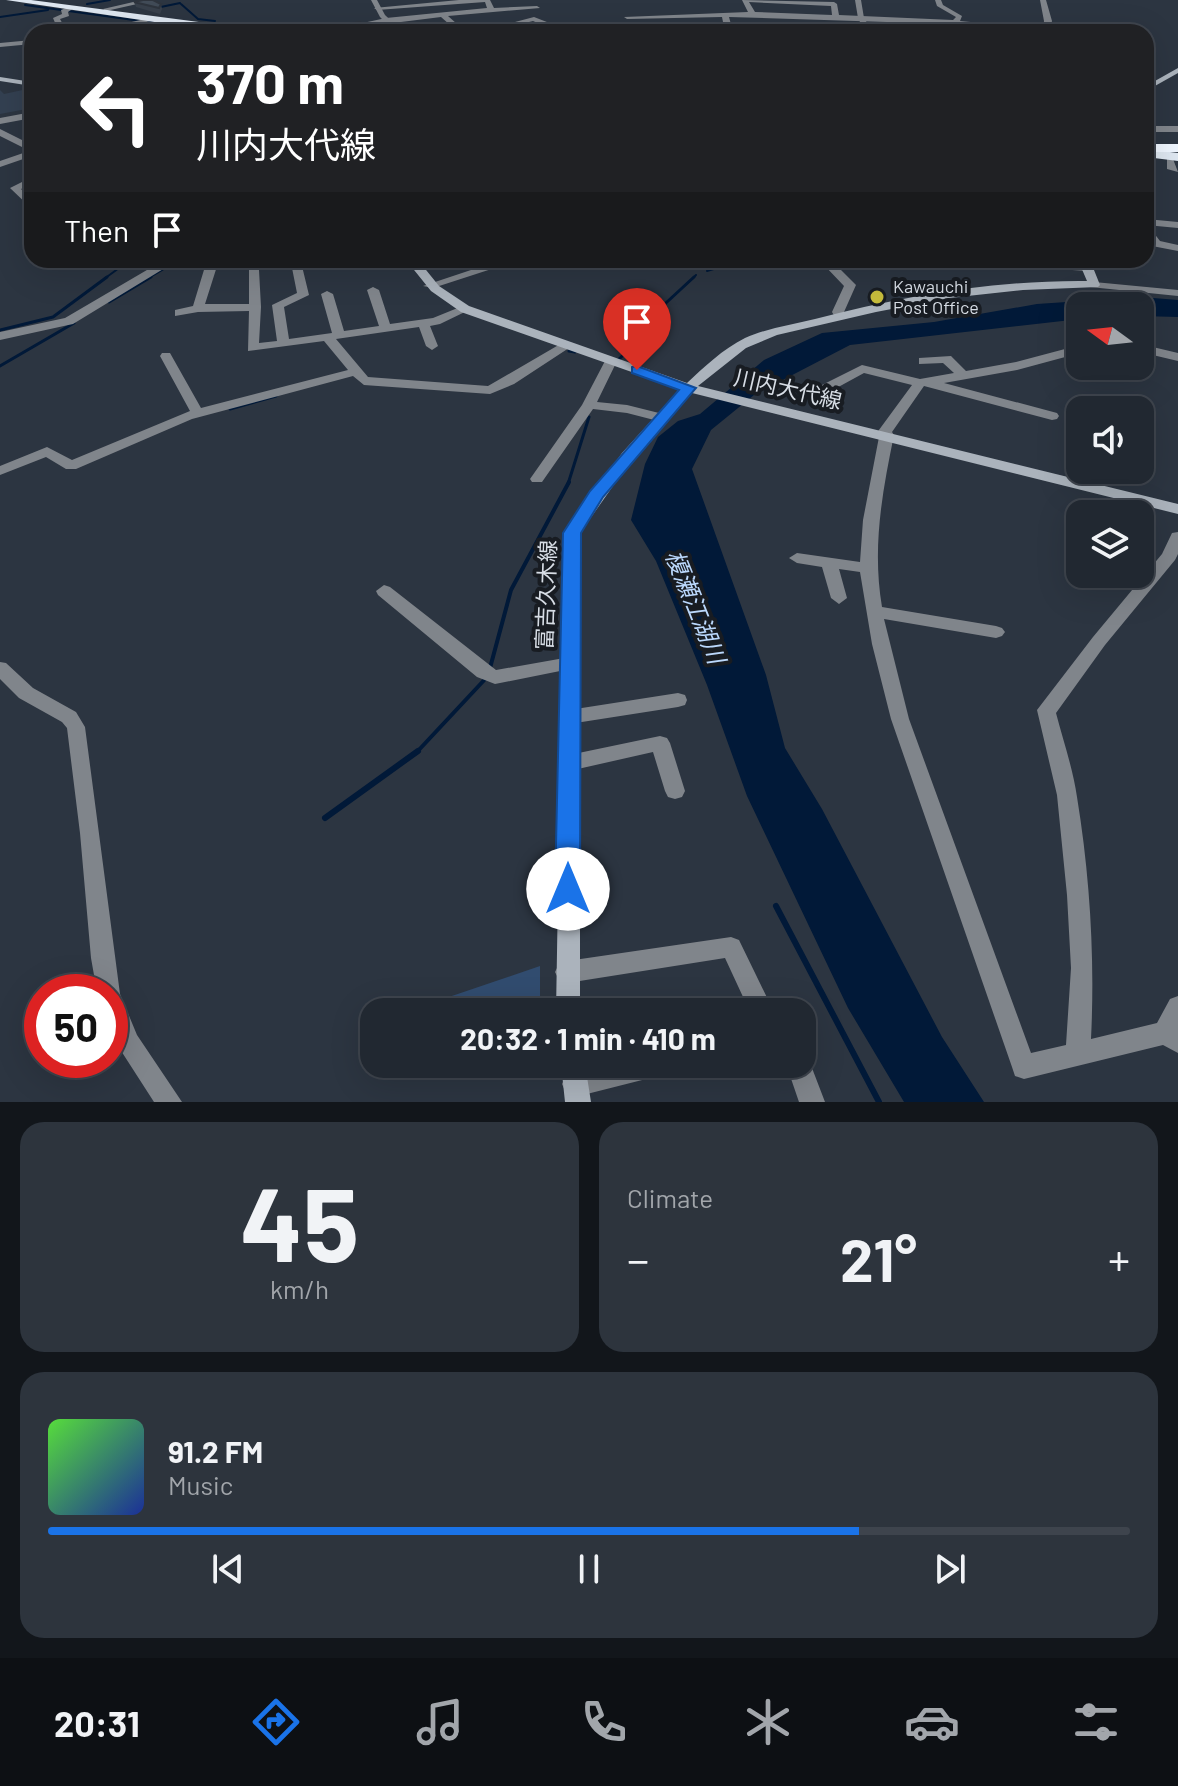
<!DOCTYPE html>
<html lang="en">
<head>
<meta charset="utf-8">
<style>
	body { margin:0; font-family:Barlow,"Noto Sans JP",sans-serif; background:#2d343d; color:#f1f3f6; height:100vh; display:flex; flex-direction:column; font-size:30px; white-space:nowrap }
	* { box-sizing:border-box; margin:0 }
	p { font-size:26px; color:#a2a6ab }
	.icon { flex:none; width:44px; height:44px; fill:none; stroke:currentColor; stroke-width:2; stroke-linecap:round; stroke-linejoin:round }
	.map { position:relative; height:1102px; overflow:hidden }
	.panel { display:flex; flex-direction:column; gap:20px; padding:20px; background:#12161b; flex:1 }
	.panel>* { flex:none }
	.top-card { position:absolute; left:24px; top:24px; width:1130px; height:244px; border-radius:24px; box-shadow:0 8px 32px #0002,0 0 0 2px #3e444d; background:#202124; color:#fff; overflow:hidden }
	.needle { width:52px; rotate:285deg }
	.fabs { position:absolute; left:1066px; top:292px; display:grid; gap:16px }
	.fabs a { display:grid; place-items:center; width:88px; height:88px; border-radius:16px; background:#212831; box-shadow:0 8px 32px #0002,0 0 0 2px #3e444d; font-size:40px }
	.speed { position:absolute; left:24px; top:974px; display:flex; gap:16px; font-size:40px; font-weight:700; text-align:center }
	.speed>* { display:grid; place-content:center; width:104px; height:104px; border-radius:50%; background:#212831; box-shadow:0 8px 32px #0002,0 0 0 2px #3e444d; line-height:1 }
	.speed .limit { border:12px solid #d22; background:#fff; color:#111 }
	.pin { position:absolute; display:grid; place-items:center; width:68px; height:68px; color:#fff; margin:-82px -34px; border-radius:50% 50% 50% 0; rotate:-45deg; box-shadow:0 0 8px #0007 }
	.pin .icon { rotate:45deg }
	.me { position:absolute; width:88px; margin:-44px; rotate:0deg; stroke-linejoin:round; filter:drop-shadow(0 0 6px #0008) }
	.turn { display:flex; align-items:center; gap:28px; height:168px; padding:0 40px; font-size:36px }
	.turn .icon { width:104px; height:104px; stroke-width:2.5 }
	.turn b { display:block; font-size:56px; line-height:68px }
	.then { display:flex; align-items:center; height:76px; padding:0 40px; background:#0003; gap:16px; font-size:30px }
	.big { font-size:60px; font-weight:700; line-height:1.1 }
	.panel .tile { flex:1; display:flex; flex-direction:column; justify-content:center; gap:12px; min-width:0; padding:0 28px; border-radius:24px; background:#2d343d }
	.panel .dial { align-items:center; gap:0 }
	.dial b { font-size:104px; line-height:1 }
	.song { display:flex; align-items:center; gap:24px }
	.cover { width:96px; height:96px; border-radius:12px; background:linear-gradient(135deg,hsl(110 70% 55%),hsl(230 70% 35%)) }
	.played { height:8px; border-radius:4px; background:linear-gradient(90deg,#1a73e8 75%,#3e444d 75%) }
	.keys { display:flex; justify-content:space-around; direction:ltr }
	.heat { display:flex; justify-content:space-between; align-items:center; font-size:44px; direction:ltr }
	.panel .tiles { flex:1; display:grid; gap:20px; grid-template-columns:1fr 1fr }
	.tile:last-child { grid-column:span 2 }
	.trip { position:absolute; left:360px; top:998px; width:456px; height:80px; border-radius:24px; background:#212831; box-shadow:0 8px 32px #0002,0 0 0 2px #3e444d; font-weight:700; line-height:80px; text-align:center }
	.tab-bar { display:flex; height:128px; justify-content:space-around; align-items:center; background:#0d1014; color:#a2a6ab }
	.tab-bar .icon { width:56px; height:56px }
	.tab-bar .active { color:#1a73e8 }
	.tab-bar b { font-size:36px; color:#f1f3f6 }
	.map>svg:first-child { display:block }
	.built { fill:#334051 }
	.green { fill:#314c6f }
	.water { fill:#011938 }
	.lines { fill:none; stroke-linecap:round; stroke-linejoin:round }
	.stream-far3 { stroke:#011938; stroke-width:2 }
	.stream-far2 { stroke:#011938; stroke-width:3 }
	.stream-far1 { stroke:#011938; stroke-width:4 }
	.stream { stroke:#011938; stroke-width:6 }
	.minor { fill:#80858b; fill-rule:evenodd }
	.tertiary { fill:#80858b; fill-rule:evenodd }
	.secondary { fill:#abb3bc; fill-rule:evenodd }
	.trunk { fill:#dde6f0; fill-rule:evenodd }
	.motorway { fill:#eef5fe; fill-rule:evenodd }
	.wall { fill:#38404b }
	.building { fill:#414b57; stroke:#2e343d; stroke-width:2 }
	.route { fill:#1a73e8; stroke:#114b97; stroke-width:2 }
	.poi-dot { fill:#c6bc3c; stroke:#181c22; stroke-width:3 }
	.labels { text-anchor:middle; stroke-width:8; stroke-linejoin:round; paint-order:stroke }
	.far-poi-label { font-size:18px; fill:#d7dde5; stroke:#181c22; text-anchor:start }
	.street-label { font-size:22px; fill:#d7dde5; stroke:#181c22 }
	.water-label { font-size:24px; font-style:italic; fill:#bbd8fc; stroke:#181c22 }
</style>
</head>
<body>
<div class="map">
<svg width="1178" height="1102" viewBox="0 0 1178 1102">
	<rect width="100%" height="100%" fill="#2c3541"/>
	<path class="built" d="M32,88V108L0,114V90L4,94Z"/>
	<path class="green" d="M540,966V1012H467L443,999Z"/>
	<path class="water" d="M1141,297L1178,300V317L1140,316V306H1080V319L850,345L754,395L711,430L692,469L766,675L785,748L822,809L942,1037L984,1102H904L848,1008L747,796L707,685L656,561L631,520L645,464L658,437L678,421L700,414L764,360L822,333L934,322L1037,304Z"/>
	<g class="lines">
		<path class="stream-far3" d="M87,4L110,0
			M181,4L198,19L215,21
			M25,5L221,32
			M156,8L180,3
			M0,17L48,10
			M1146,144L1159,145
			M707,271L744,260
			M104,279L130,260
			M147,279L179,260
			M692,279L696,275"/>
		<path class="stream-far2" d="M109,302L151,277
			M0,330L53,317L107,277
			M569,351L575,352
			M618,360L651,329L654,314L694,277
			M0,366L74,323
			M230,409L276,396
			M568,484L589,417"/>
		<path class="stream-far1" d="M490,668L511,590L569,482
			M416,753L488,676"/>
		<path class="stream" d="M325,818L418,751
			M776,906L879,1102"/>
		<path class="minor" d="M142,0H155L106,11L103,9Z
			M459,0H490L494,8L537,6L540,8L448,16L466,32H458L441,17L321,32L386,18L487,8L485,2L377,10L374,8Z
			M742,0L834,2L837,4L839,15L953,20L956,17L937,6L935,0H941L943,5L962,16L960,21L1043,29L1044,21L1040,0H1046L1052,21L1049,32L949,24L729,17L733,32H725L722,17L627,19L624,17L748,12ZM749,2L831,6L832,15L755,12Z
			M71,6L74,8L68,12L69,16L60,19L67,32H59L53,18L62,14L61,10Z
			M153,17L155,20L103,32H89Z
			M534,17L552,24V27L557,26L573,32H540L549,28L533,21L521,24L524,32H516L515,22Z
			M32,40V44L0,47V43Z
			M32,112V118L0,124V118Z
			M1146,126H1178V132H1146Z
			M0,129L30,144L32,146L24,148L0,136Z
			M32,150V156L0,167V161Z
			M32,177V184L21,189L32,200V209L10,188Z
			M1146,219L1178,222V228L1146,225Z
			M1146,227L1150,228L1160,241L1178,245V251L1152,246L1146,238Z
			M164,260H178L73,324L0,340V332L65,318Z
			M207,260H219L205,304H249V265L301,262L309,295L284,307L289,339L332,333L321,294L327,291L333,294L344,331L379,326L367,290L373,287L379,290L390,324L433,318L465,305L471,309L440,324L430,326L438,346L432,350L426,346L419,327L336,339L368,377L488,386L562,343H570L572,346L514,384L490,394L364,385L353,376L192,419L76,469H66L46,457L0,475V466L47,447L72,460L190,411L160,356L162,353H170L201,408L348,370L324,341L248,351L249,311L198,312L175,316V310L193,306ZM292,268L297,293L272,305L277,341L259,343L261,307L259,270Z
			M501,260H519L433,288L423,286Z
			M741,260H831L856,285L844,312L846,316L840,320L836,319L832,312L844,286L824,265L747,263Z
			M1032,262L1087,265L1093,268L1087,271L1028,267L1026,265Z
			M1140,344L1178,353V361L1140,352Z
			M1080,345V353L1017,370L944,383L1057,413L1059,416L1057,419L1052,420L924,386L892,432L894,435C882,493 872,548 882,607L996,626L1002,628L1005,632L1002,636L996,638L884,619L909,719L1031,1053L1066,1045L1071,968L1067,895L1057,795L1037,710L1093,637L1162,554L1172,533L1178,532V554L1175,560L1105,645L1056,713C1063,740 1073,769 1077,797C1090,877 1095,958 1091,1039L1157,1023L1170,999L1178,996V1053L1163,1045L1024,1079L1015,1076L1012,1067L891,719L872,644L860,572L839,569L847,598L839,604L831,598L822,567L797,563L789,558L797,553L860,562L863,520L879,437L876,434L912,385L864,373L820,397H810V391L862,365L920,379L954,373L943,363L919,364V358L951,356L966,371L1016,362Z
			M611,357L617,361L597,402L627,405L667,415L669,418L662,422L627,413L593,409L542,482H532L530,479L582,405L605,361Z
			M384,585L390,587L496,670L570,657L576,658L579,663L576,668L570,669L495,684L477,677L378,595L376,591Z
			M0,662L6,663L33,688L76,712L85,727L120,994L137,1035L182,1102H154L116,1043L110,1028V992H97L91,958L80,833L67,728L62,722L19,698L0,679Z
			M678,693L685,695L687,700L685,705L678,707L569,724L562,722L560,717L562,712L569,710Z
			M660,736L667,738L670,743L685,791L682,797L675,799L668,797L665,791L653,752L569,771L562,768L559,763L562,758L569,755Z
			M731,937L739,940L774,1012H750L725,958L567,983L559,980L555,972L559,964L567,961Z
			M802,1053L807,1055L825,1102H799L786,1064H802Z
			M607,1064H670L667,1073L658,1076L575,1097L566,1093L562,1084L566,1075Z"/>
		<path class="tertiary" d="M371,0H377L385,15L403,32H395L380,17Z
			M855,0H861L864,18L873,32H865L858,18Z
			M997,24L1001,26L1003,32H995L993,26Z
			M1167,159H1173L1178,172L1167,169Z
			M1094,282L1178,290V296L1090,287L1088,285Z"/>
		<path class="secondary" d="M1178,68V73L1146,91V86Z
			M0,77L32,82V86L0,81Z
			M406,260H418L439,286L469,306L687,383C704,367 723,349 745,338C767,328 792,325 815,319C904,296 995,280 1087,281L1078,260H1090L1100,285L1098,287L1023,290L949,298L876,312L777,335L746,348L698,386L1178,504V514L692,393L632,459L580,533V1012H556L564,533L622,453L680,389L461,312L431,291Z
			M561,1064H585L591,1102H565Z"/>
		<path class="trunk" d="M6,0H31L276,32H222Z
			M1146,149L1178,153V161L1146,157Z"/>
		<path class="motorway" d="M1146,144H1178V152H1146Z"/>
	</g>
	<path class="wall" d="M134,2L161,4L162,9L160,14L136,7Z"/>
	<path class="building" d="M143,0H153L161,4L159,8L134,2Z
		M360,22L367,29L351,31L345,24Z"/>
	<path class="route" d="M637,366L696,388L603,497L581,533L580,889L577,897L568,900L559,897L555,889L563,533L590,491L679,390L632,373V367Z"/>
	<circle class="poi-dot" cx="877" cy="297" r="8"/>
	<g class="labels">
		<g class="far-poi-label">
			<text x="893" y="293">Kawauchi<tspan x="893" dy="21">Post Office</tspan></text>
		</g>
		<g class="street-label">
			<text transform="translate(788 389) rotate(13)" y="8">川内大代線</text>
			<text transform="translate(546 595) rotate(-88)" y="8">富吉久木線</text>
		</g>
		<g class="water-label">
			<text transform="translate(695 607) rotate(68)" y="8">榎瀬江湖川</text>
		</g>
	</g>
</svg>
<div class="fabs">
<a><svg class="needle" viewBox="-14 -14 28 28"><path d="M0-13l5 13h-10z" fill="#e53935"/><path d="M0 13l5-13h-10z" fill="#a2a6ab"/></svg></a>
<a><svg class="icon" aria-label="sound" viewBox="0 0 24 24"><path d="M4 9h4l5-4v14l-5-4H4zM17 9q2 3 0 6"/></svg></a>
<a><svg class="icon" aria-label="layers" viewBox="0 0 24 24"><path d="M12 4l9 5-9 5-9-5zM3 14l9 5 9-5"/></svg></a>
</div>
<div class="speed"><div class="limit">50</div></div>
<div class="pin" style="left:637px;top:370px;background:#d93025"><svg class="icon" aria-label="arrive" viewBox="0 0 24 24"><path d="M6 21V4h12l-3 4 3 4H6"/></svg></div>
<svg class="me" style="left:568px;top:889px" viewBox="-20 -20 40 40"><circle r="19" fill="#fff"/><path d="M0-13L10 11 0 6-10 11z" fill="#1a73e8"/></svg>
<div class="trip">20:32 · 1 min · 410 m</div>
<div class="top-card">
<div class="turn"><svg class="icon" aria-label="left" viewBox="0 0 24 24"><path d="M17 20v-9H6M10 6l-5 5 5 5"/></svg><div><b>370 m</b>川内大代線</div></div>
<div class="then">Then<svg class="icon" aria-label="arrive" viewBox="0 0 24 24"><path d="M6 21V4h12l-3 4 3 4H6"/></svg></div>
</div>
</div>
<section class="panel">
<div class="tiles">
<div class="tile dial"><b>45</b><p>km/h</p></div>
<div class="tile"><p>Climate</p>
<div class="heat"><a>−</a><b class="big">21°</b><a>+</a></div>
</div>
<div class="tile">
<div class="song"><i class="cover"></i><div><b>91.2 FM</b><p>Music</p></div></div>
<div class="played"></div>
<div class="keys"><svg class="icon" aria-label="previous" viewBox="0 0 24 24"><path d="M18 5L8 12l10 7zM5 5v14"/></svg><svg class="icon" aria-label="pause" viewBox="0 0 24 24"><path d="M8 5v14M16 5v14"/></svg><svg class="icon" aria-label="next" viewBox="0 0 24 24"><path d="M6 5l10 7-10 7zM19 5v14"/></svg></div>
</div>
</div>
</section>
<nav class="tab-bar">
<b>20:31</b>
<svg class="icon active" aria-label="directions" viewBox="0 0 24 24"><path d="M12 3l9 9-9 9-9-9zM9 14v-3h6M13 9l2 2-2 2"/></svg>
<svg class="icon" aria-label="music" viewBox="0 0 24 24"><path d="M9 18V5l10-2v13"/><circle cx="6" cy="18" r="3"/><circle cx="16" cy="16" r="3"/></svg>
<svg class="icon" aria-label="phone" viewBox="0 0 24 24"><path d="M5 4h4l2 5-3 2q2 4 5 5l2-3 5 2v4C11 20 4 13 5 4z"/></svg>
<svg class="icon" aria-label="climate" viewBox="0 0 24 24"><path d="M12 3v18M4 7l16 10M4 17L20 7"/></svg>
<svg class="icon" aria-label="car" viewBox="0 0 24 24"><path d="M5 17H2v-5l4-1 3-4h7l3 4 3 1v5h-3M9 17h6M6 11h13"/><circle cx="7" cy="17" r="2"/><circle cx="17" cy="17" r="2"/></svg>
<svg class="icon" aria-label="filters" viewBox="0 0 24 24"><path d="M4 7h16M4 17h16"/><circle cx="9" cy="7" r="2"/><circle cx="15" cy="17" r="2"/></svg>
</nav>
</body>
</html>
